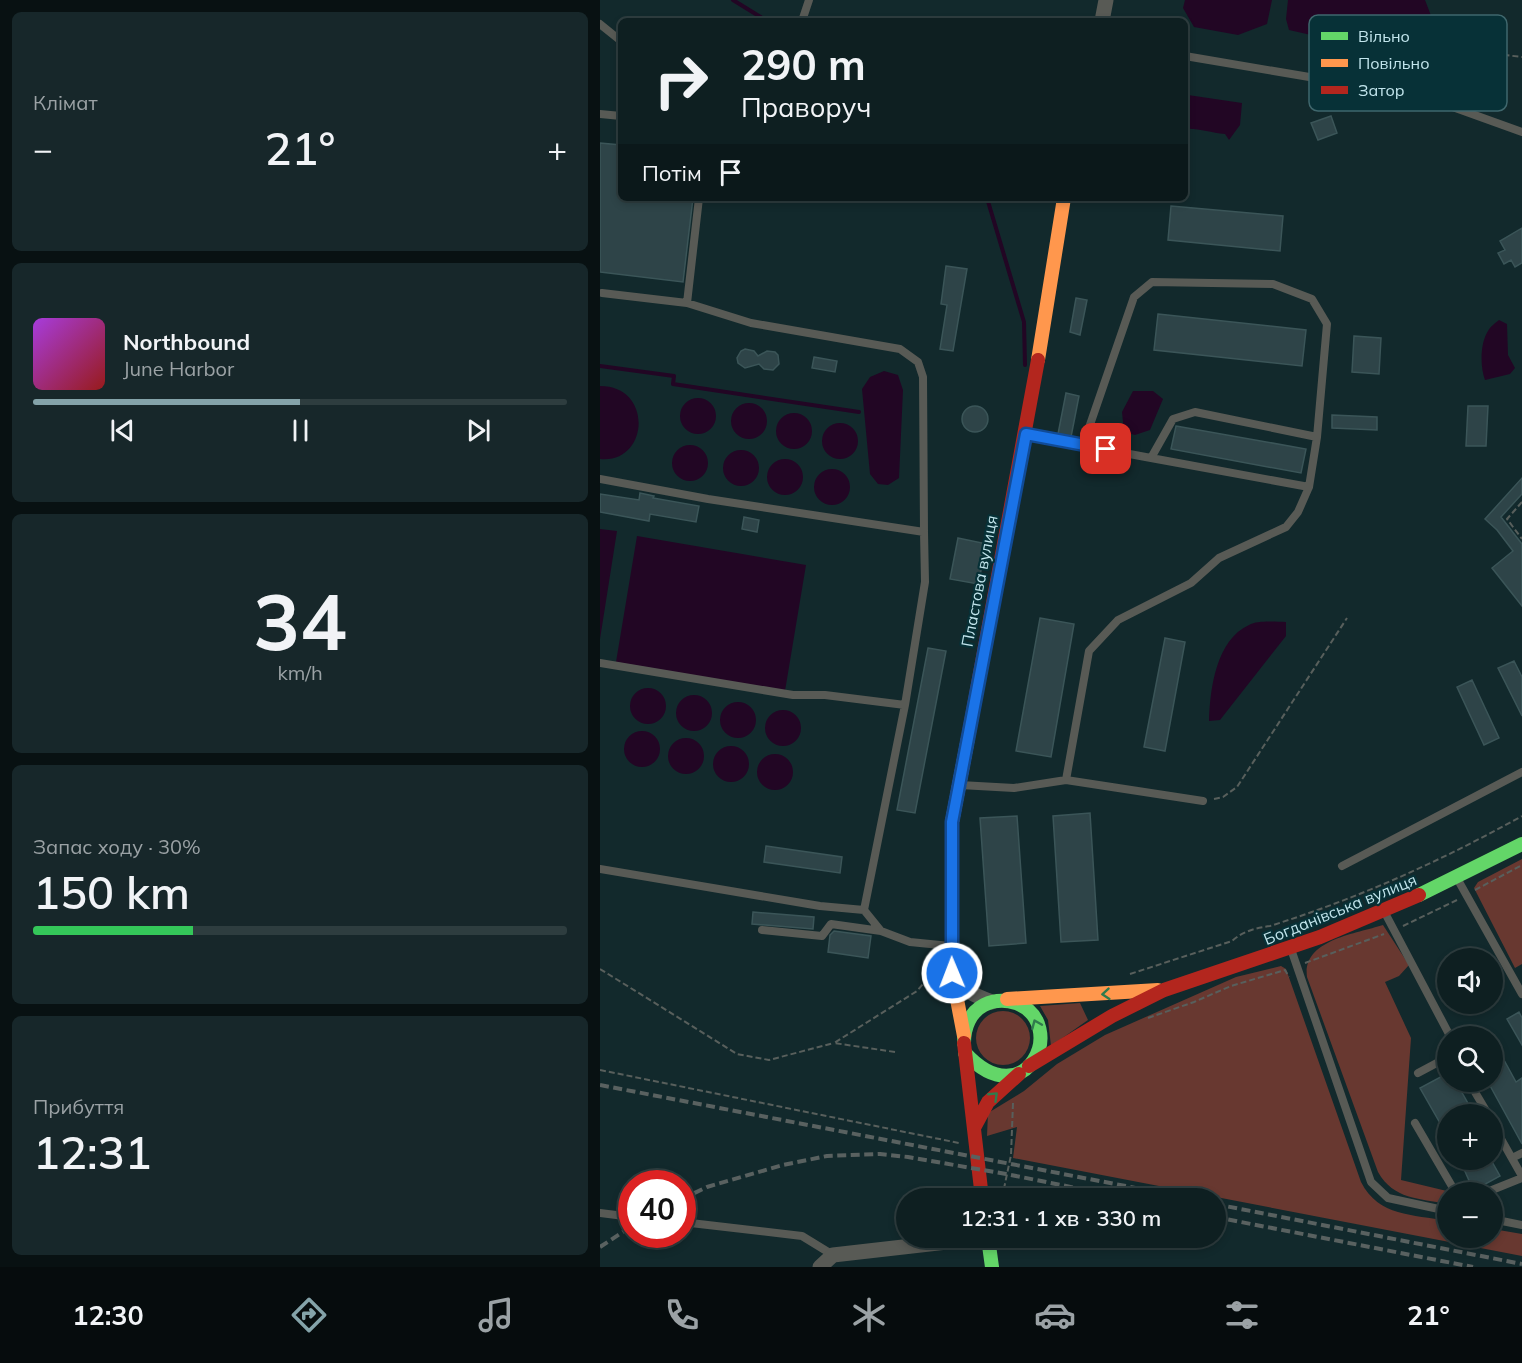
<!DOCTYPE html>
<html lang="uk">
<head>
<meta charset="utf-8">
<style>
	body { margin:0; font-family:Mulish,sans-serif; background:#17272a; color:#f1f3f6; height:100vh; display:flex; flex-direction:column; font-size:22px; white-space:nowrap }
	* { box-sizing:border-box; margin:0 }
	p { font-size:20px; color:#9ba2a5 }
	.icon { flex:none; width:33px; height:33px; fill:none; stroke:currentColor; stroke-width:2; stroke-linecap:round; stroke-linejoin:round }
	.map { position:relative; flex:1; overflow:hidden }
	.sheet { display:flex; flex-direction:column; gap:12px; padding:12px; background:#081112; width:600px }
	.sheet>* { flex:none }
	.banner { position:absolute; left:18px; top:18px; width:570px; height:183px; border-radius:9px; box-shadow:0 3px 9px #0003,0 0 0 2px #2e3d3f; background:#0e1f21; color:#f1f3f6; overflow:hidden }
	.buttons { position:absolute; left:837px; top:948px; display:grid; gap:12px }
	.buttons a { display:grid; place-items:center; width:66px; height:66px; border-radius:50%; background:#0e1f21; box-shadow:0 3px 9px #0003,0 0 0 2px #2e3d3f; font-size:30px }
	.speed { position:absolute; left:18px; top:1170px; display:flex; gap:12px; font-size:30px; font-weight:700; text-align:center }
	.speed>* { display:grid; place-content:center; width:78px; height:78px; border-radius:50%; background:#0e1f21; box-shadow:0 3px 9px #0003,0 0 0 2px #2e3d3f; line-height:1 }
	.speed .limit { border:9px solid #d22; background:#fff; color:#111 }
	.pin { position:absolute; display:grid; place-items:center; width:51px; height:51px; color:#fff; margin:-26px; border-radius:12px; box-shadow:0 3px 9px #0006 }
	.me { position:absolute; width:66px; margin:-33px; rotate:359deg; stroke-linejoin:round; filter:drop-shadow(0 0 4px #0008) }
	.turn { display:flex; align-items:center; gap:21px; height:126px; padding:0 24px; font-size:27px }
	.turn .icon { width:78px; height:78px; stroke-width:2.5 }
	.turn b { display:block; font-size:42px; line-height:51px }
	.then { display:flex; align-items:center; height:57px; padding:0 24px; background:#0003; gap:12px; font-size:22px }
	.big { font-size:45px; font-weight:600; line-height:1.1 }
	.sheet .tile { flex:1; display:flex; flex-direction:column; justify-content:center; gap:9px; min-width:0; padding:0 21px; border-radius:9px; background:#17272a }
	.sheet .dial { align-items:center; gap:0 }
	.dial b { font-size:78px; line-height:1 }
	.song { display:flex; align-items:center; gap:18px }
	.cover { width:72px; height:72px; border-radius:9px; background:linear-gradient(135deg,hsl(280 70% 55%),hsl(0 70% 35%)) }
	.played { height:6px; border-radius:3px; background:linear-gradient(90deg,#84a3a9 50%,#2e3d3f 50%) }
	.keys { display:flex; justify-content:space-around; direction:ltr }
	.heat { display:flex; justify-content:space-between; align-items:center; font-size:33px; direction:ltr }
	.charge { height:9px; border-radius:4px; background:linear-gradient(90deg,#34c759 30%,#2e3d3f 0) }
	.trip { position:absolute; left:296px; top:1188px; width:330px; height:60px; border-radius:30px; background:#0e1f21; box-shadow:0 3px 9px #0003,0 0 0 2px #2e3d3f; font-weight:600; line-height:60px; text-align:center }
	.dock { display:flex; height:96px; justify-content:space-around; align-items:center; background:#060c0d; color:#9ba2a5 }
	.dock .icon { width:42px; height:42px }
	.dock .active { color:#84a3a9 }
	.dock b { font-size:27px; color:#f1f3f6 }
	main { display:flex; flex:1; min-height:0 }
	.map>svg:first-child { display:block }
	.green { fill:#683830 }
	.water { fill:#220624 }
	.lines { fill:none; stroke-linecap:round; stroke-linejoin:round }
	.stream { stroke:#220624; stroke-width:4 }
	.building { fill:#2e4448; stroke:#3b5558; stroke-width:1.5 }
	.path { stroke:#585f5c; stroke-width:2; stroke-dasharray:6 3; stroke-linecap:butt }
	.lane { stroke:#585a55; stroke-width:8 }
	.street { stroke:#585a55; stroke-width:15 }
	.fast { stroke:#63d668; stroke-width:14 }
	.slow { stroke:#ff974d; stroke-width:14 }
	.jam { stroke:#b3261e; stroke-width:14 }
	.rail { stroke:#596160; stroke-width:4; stroke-dasharray:9 4.5; stroke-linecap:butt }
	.oneway { stroke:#307b4d }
	.route-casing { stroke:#114b97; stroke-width:15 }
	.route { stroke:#1a73e8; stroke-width:10 }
	.labels { text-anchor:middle; stroke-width:4.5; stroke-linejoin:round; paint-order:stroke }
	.street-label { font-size:16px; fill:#c2e5ec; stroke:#073137 }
	.key { fill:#073137; stroke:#3f676d; stroke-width:1.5 }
	.key-label { font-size:16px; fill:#c2e5ec }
</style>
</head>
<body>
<main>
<section class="sheet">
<div class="tile"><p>Клімат</p>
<div class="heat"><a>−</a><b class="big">21°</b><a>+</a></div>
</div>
<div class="tile">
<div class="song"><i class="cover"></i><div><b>Northbound</b><p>June Harbor</p></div></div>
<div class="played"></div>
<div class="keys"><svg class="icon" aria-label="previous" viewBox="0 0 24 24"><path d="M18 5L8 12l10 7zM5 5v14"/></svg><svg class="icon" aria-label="pause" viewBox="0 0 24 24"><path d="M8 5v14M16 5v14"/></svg><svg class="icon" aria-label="next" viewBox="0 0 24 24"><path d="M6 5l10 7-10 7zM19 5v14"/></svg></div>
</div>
<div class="tile dial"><b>34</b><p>km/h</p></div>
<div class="tile"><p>Запас ходу · 30%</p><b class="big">150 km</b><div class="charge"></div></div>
<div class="tile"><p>Прибуття</p><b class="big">12:31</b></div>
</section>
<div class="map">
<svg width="922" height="1267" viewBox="0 0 922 1267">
	<rect width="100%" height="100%" fill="#12292c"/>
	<path class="green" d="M922,859V964L915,968L874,888L878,882Z
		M783,925L809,965L799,976L785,982L811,1038L801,1180L851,1192H848L847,1204C819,1198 794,1200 778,1172L707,977C702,940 755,934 783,925Z
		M681,966L686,969L692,986L761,1182C779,1217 813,1214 847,1221L848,1238H892L893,1229L922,1234V1256L413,1158L417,1127L387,1136L388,1113L424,1091L457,1064L505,1035L636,977Z
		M480,1003L488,1020L451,1046L448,1020L440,1006Z
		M376 1038a27 27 0 1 1 54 0a27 27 0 1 1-54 0Z"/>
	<path class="water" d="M585,0H672L667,24L638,35L594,27L583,8Z
		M688,0H825L835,26L841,68L831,73H814L771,42L733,40L689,30L686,19Z
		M588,95L642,103L640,125L629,140L625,134C610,133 599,128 585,129V98Z
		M899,320L907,324L908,355L915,368L910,374L885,380C880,367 880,343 888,331C890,327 895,323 899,320Z
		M284,371L298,375L303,390L299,478L288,485L278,484L270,474L262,389L270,377Z
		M0,386C54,386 49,464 0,459Z
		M533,391H553L563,399L550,430L535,435L524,432L522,412Z
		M80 416a18 18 0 1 1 36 0a18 18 0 1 1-36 0Z
		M131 421a18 18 0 1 1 36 0a18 18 0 1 1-36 0Z
		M176 431a18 18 0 1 1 36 0a18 18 0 1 1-36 0Z
		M222 441a18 18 0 1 1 36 0a18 18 0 1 1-36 0Z
		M72 463a18 18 0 1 1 36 0a18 18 0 1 1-36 0Z
		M123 468a18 18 0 1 1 36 0a18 18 0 1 1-36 0Z
		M167 477a18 18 0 1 1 36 0a18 18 0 1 1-36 0Z
		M214 487a18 18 0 1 1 36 0a18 18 0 1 1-36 0Z
		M0,529L17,531L0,639Z
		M37,536L206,565L185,691L16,662Z
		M686,622V636L620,720L609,721C610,689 616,640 649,625C658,620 676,622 686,622Z
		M30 706a18 18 0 1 1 36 0a18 18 0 1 1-36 0Z
		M76 713a18 18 0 1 1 36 0a18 18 0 1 1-36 0Z
		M120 720a18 18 0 1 1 36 0a18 18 0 1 1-36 0Z
		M165 728a18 18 0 1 1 36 0a18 18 0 1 1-36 0Z
		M24 749a18 18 0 1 1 36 0a18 18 0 1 1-36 0Z
		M68 756a18 18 0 1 1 36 0a18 18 0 1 1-36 0Z
		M113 764a18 18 0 1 1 36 0a18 18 0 1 1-36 0Z
		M157 772a18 18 0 1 1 36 0a18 18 0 1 1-36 0Z"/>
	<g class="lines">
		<path class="stream" d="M133,0L167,21
			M387,198L424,322L425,365
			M0,366L74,376L73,384L259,412"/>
	</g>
	<path class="building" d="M731,116L737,133L718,140L711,123Z
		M0,143L21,145V198H93L83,282L0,272Z
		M571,206L683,216L680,251L568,240Z
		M922,228V263L915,267L911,260L904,264L898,253L905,250L900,241Z
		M346,266L367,269L353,351L340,349L347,305L341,304Z
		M476,298L487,300L480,335L470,332Z
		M558,314L706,330L702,366L554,350Z
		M754,336L781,338L779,374L752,372Z
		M145,349L154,351L158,356L167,351L175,352L178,355L179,364L173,370L164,369L159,364L145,368L138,363L137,358L141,351Z
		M214,357L237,361L235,372L212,368Z
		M466,393L479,396L471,437L458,434Z
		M868,406H888L886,446H866Z
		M362 419a13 13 0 1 1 26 0a13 13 0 1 1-26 0Z
		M732,415L777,417V430L732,428Z
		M576,426L706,449L701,473L571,449Z
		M922,478V494L901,517L922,544V606L892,568L913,551L897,530L885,519Z
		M40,493L54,496L53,498L99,506L96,522L50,514L49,521L0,512V494L39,500Z
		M144,517L159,520L157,532L142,529Z
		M358,538L387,544L378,584L350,579Z
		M440,618L474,624L451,757L416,751Z
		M565,638L585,642L565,751L544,747Z
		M328,648L346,651L315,813L297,810Z
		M914,661L922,677V716L898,668Z
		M872,680L899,738L884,745L857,687Z
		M490,813L498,940L461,942L453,816Z
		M417,816L426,943L389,946L380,818Z
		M166,846L242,857L240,873L164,862Z
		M153,912L214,917L213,929L152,924Z
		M234,931L271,936L268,958L228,952L230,935Z
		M919,1012L922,1018V1045L907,1019Z
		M892,1038L916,1082L922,1078V1144L888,1082H892Z
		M848,1073V1082H856L874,1114H848V1137L820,1088Z
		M860,1160H891L900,1176L880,1187L871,1185Z"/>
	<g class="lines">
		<path class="path" d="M855,98L876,63L888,53L922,57
			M922,502L907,519L922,539
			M614,799L623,797L637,787L747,618
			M875,890L922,865
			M803,926L857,900
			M705,963L784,934
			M0,969L137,1054L169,1060L234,1043
			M530,974L632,941C643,931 656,928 670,926C759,898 841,861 922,816
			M548,1018L594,1002L631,986L685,970L689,977
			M295,1052L234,1043L317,991L334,971
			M0,1070L359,1143
			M402,1198L411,1155L413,1103"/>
		<path class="lane" d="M202,21L209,0
			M0,24L21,41
			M585,56L822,96L922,132
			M0,114L21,116
			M87,303L99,198
			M483,445L534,297L552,282L673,284L712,299L727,324L717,437
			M551,458L709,487
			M0,479L108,499L324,532L323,377L318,362L300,349L151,323L87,303L2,293
			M0,663L193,695H225L305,705
			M466,780L603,801
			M360,785L414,788L466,780L489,651L518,620L591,583L619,558L686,527L698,512L709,487L717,437L595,412L573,419L551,458L427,435
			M742,866L922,772
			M0,869L220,906L264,910L281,931
			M858,880L922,994
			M264,910L305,705L325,582L324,532
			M785,913L850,1036
			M162,930L222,936L231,924L281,931L310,942L350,946
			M691,949L771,1182L788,1198L848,1211
			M818,1073L848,1057
			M869,1082L888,1114
			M815,1123L853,1188L876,1192
			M892,1123L922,1176
			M912,1158L922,1153
			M887,1192L922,1178
			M0,1213L32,1217
			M892,1219L922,1225
			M82,1222L202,1236L233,1255"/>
		<path class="street" d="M502,21L506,0
			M354,976C363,991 376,996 392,1002
			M220,1267L233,1255L382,1238"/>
		<path class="fast" d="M819,895L922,844
			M364,1043C364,1028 370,1012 384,1005C394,1000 406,1000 416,1003C470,1023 426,1119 365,1053
			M388,1238L392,1267"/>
		<path class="slow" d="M438,360L464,198
			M407,999L558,990
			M364,1036L352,973V822L368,738"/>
		<path class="jam" d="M368,738L438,360
			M364,1043L382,1198
			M429,1066L512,1016L564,990L720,937L819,895
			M374,1128L388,1102L419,1074"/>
		<path class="rail" d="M0,1085L588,1198
			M82,1199L107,1187L183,1165L227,1156L280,1154L308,1157L406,1174L526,1198
			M615,1204L922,1264
			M615,1217L873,1267
			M0,1247L32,1226"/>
	</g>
	<defs><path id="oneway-chevron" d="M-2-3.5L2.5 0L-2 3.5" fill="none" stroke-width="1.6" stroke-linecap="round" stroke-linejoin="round" transform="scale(1.5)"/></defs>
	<g class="oneway">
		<use href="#oneway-chevron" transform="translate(506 994) rotate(175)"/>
		<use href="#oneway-chevron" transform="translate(436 1024) rotate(-113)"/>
		<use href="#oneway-chevron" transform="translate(394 1096) rotate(-44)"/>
	</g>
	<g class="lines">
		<g class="route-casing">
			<path id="route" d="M352,973V822L426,434L506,449"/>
		</g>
		<use href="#route" class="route"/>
	</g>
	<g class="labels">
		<g class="street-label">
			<text transform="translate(379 581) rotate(-79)" y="6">Пластова вулиця</text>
			<text transform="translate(740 909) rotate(-22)" y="6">Богданівська вулиця</text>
		</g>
	</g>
	<rect x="709" y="15" width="198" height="96" rx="9" class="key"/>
	<rect x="721" y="32" width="27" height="8" fill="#63d668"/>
	<rect x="721" y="59" width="27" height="8" fill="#ff974d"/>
	<rect x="721" y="86" width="27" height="8" fill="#b3261e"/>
	<g class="key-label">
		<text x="758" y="42">Вільно</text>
		<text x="758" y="69">Повільно</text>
		<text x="758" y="96">Затор</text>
	</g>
</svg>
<div class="buttons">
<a><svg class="icon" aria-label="sound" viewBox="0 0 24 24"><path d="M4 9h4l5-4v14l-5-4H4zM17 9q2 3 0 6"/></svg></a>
<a><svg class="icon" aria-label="search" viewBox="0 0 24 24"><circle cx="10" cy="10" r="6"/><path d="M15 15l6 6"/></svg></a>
<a>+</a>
<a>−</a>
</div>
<div class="speed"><div class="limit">40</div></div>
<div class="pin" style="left:506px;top:449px;background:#d93025"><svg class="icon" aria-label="arrive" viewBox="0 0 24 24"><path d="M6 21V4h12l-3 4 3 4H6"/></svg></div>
<svg class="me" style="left:352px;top:973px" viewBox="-20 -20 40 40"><circle r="17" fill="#1a73e8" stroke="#fff" stroke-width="3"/><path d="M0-11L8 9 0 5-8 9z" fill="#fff"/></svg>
<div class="trip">12:31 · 1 хв · 330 m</div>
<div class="banner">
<div class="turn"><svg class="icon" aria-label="right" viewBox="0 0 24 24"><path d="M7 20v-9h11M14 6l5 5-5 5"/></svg><div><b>290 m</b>Праворуч</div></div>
<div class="then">Потім<svg class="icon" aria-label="arrive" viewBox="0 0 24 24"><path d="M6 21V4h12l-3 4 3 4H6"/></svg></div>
</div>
</div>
</main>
<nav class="dock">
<b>12:30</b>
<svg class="icon active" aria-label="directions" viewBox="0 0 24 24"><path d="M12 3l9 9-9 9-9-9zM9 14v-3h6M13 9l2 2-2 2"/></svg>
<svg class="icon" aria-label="music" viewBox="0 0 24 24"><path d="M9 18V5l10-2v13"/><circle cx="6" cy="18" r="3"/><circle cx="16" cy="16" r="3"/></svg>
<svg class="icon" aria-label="phone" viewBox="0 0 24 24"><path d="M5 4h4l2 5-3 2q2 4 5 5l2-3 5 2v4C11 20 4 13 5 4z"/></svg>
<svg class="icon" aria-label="climate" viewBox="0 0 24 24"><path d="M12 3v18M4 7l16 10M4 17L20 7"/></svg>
<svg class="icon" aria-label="car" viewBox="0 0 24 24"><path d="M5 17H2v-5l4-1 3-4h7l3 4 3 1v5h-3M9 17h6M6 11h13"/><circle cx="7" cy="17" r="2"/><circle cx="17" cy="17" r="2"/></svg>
<svg class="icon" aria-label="filters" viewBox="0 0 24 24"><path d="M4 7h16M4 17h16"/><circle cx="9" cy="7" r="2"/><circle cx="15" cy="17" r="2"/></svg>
<b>21°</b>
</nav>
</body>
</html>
